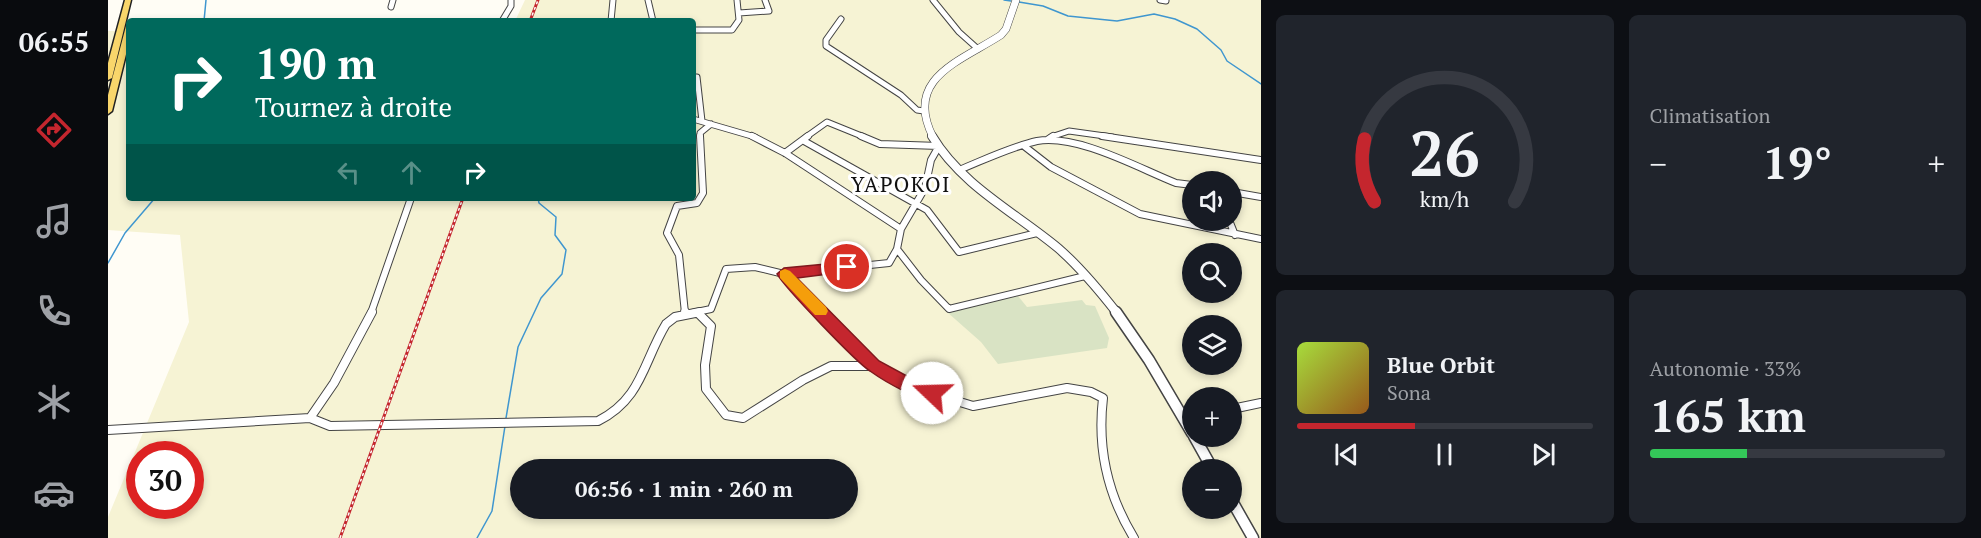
<!DOCTYPE html>
<html lang="fr">
<head>
<meta charset="utf-8">
<style>
	body { margin:0; font-family:"PT Serif",serif; background:#20242c; color:#f1f3f6; height:100vh; display:flex; flex-direction:column; font-size:22px; white-space:nowrap }
	* { box-sizing:border-box; margin:0 }
	p { font-size:20px; color:#9ea1a6 }
	.icon { flex:none; width:33px; height:33px; fill:none; stroke:currentColor; stroke-width:2; stroke-linecap:round; stroke-linejoin:round }
	.map { position:relative; flex:1; overflow:hidden }
	.panel { display:flex; flex-direction:column; gap:15px; padding:15px; background:#0d0f14; width:720px }
	.panel>* { flex:none }
	.guide { position:absolute; left:18px; top:18px; width:570px; height:183px; border-radius:6px; box-shadow:0 3px 9px #0003; background:#00695c; color:#fff; overflow:hidden }
	.tools { position:absolute; left:1074px; top:171px; display:grid; gap:12px }
	.tools a { display:grid; place-items:center; width:60px; height:60px; border-radius:50%; background:#171b24; box-shadow:0 3px 9px #0003; font-size:30px }
	.speed { position:absolute; left:18px; top:441px; display:flex; gap:12px; font-size:30px; font-weight:700; text-align:center }
	.speed>* { display:grid; place-content:center; width:78px; height:78px; border-radius:50%; background:#171b24; box-shadow:0 3px 9px #0003; line-height:1 }
	.speed .limit { border:9px solid #d22; background:#fff; color:#111 }
	.pin { position:absolute; display:grid; place-items:center; width:51px; height:51px; color:#fff; margin:-26px; border:3px solid #fff; border-radius:50%; box-shadow:0 2px 6px #0007 }
	.me { position:absolute; width:66px; margin:-33px; rotate:291deg; stroke-linejoin:round; filter:drop-shadow(0 0 4px #0008) }
	.turn { display:flex; align-items:center; gap:21px; height:126px; padding:0 30px; font-size:27px }
	.turn .icon { width:78px; height:78px; stroke-width:2.5 }
	.turn b { display:block; font-size:42px; line-height:51px }
	.lanes { display:flex; align-items:center; height:57px; padding:0 30px; background:#0003; justify-content:center; gap:30px; direction:ltr }
	.lanes .off { opacity:.35 }
	.big { font-size:45px; font-weight:600; line-height:1.1 }
	.panel .tile { flex:1; display:flex; flex-direction:column; justify-content:center; gap:9px; min-width:0; padding:0 21px; border-radius:9px; background:#20242c }
	.panel .dial { align-items:center; gap:0 }
	.dial svg { height:156px; overflow:visible; fill:none; stroke:#363941; stroke-width:7; stroke-linecap:round; text-anchor:middle }
	.dial text { fill:#f1f3f6; stroke:none }
	.song { display:flex; align-items:center; gap:18px }
	.cover { width:72px; height:72px; border-radius:9px; background:linear-gradient(135deg,hsl(80 70% 55%),hsl(30 70% 35%)) }
	.played { height:6px; border-radius:3px; background:linear-gradient(90deg,#c4262e 40%,#363941 40%) }
	.keys { display:flex; justify-content:space-around; direction:ltr }
	.heat { display:flex; justify-content:space-between; align-items:center; font-size:33px; direction:ltr }
	.charge { height:9px; border-radius:4px; background:linear-gradient(90deg,#34c759 33%,#363941 0) }
	.panel .tiles { flex:1; display:grid; gap:15px; grid-template-columns:repeat(2,1fr) }
	.trip { position:absolute; left:402px; top:459px; width:348px; height:60px; border-radius:30px; background:#171b24; box-shadow:0 3px 9px #0003; font-weight:600; line-height:60px; text-align:center }
	main { display:flex; flex:1; min-height:0 }
	.tab-bar { display:flex; flex-direction:column; width:108px; justify-content:space-around; align-items:center; background:#090b0e; color:#9ea1a6 }
	.tab-bar .icon { width:42px; height:42px }
	.tab-bar .selected { color:#c4262e }
	.tab-bar b { font-size:27px; color:#f1f3f6 }
	.map>svg:first-child { display:block }
	.farmland { fill:#f6f3d4; fill-rule:evenodd }
	.cemetery { fill:#d9e3c4 }
	.lines { fill:none; stroke-linecap:round; stroke-linejoin:round }
	.stream { stroke:#3f96cf; stroke-width:1.5 }
	.minor-far2-casing { stroke:#444; stroke-width:7 }
	.minor-far1-casing { stroke:#444; stroke-width:8 }
	.minor-casing { stroke:#444; stroke-width:10 }
	.tertiary-far2-casing { stroke:#444; stroke-width:8 }
	.tertiary-far1-casing { stroke:#444; stroke-width:10 }
	.tertiary-casing { stroke:#444; stroke-width:13 }
	.primary-casing { stroke:#222; stroke-width:3 }
	.minor-far2 { stroke:#fff; stroke-width:5 }
	.minor-far1 { stroke:#fff; stroke-width:6 }
	.minor { stroke:#fff; stroke-width:8 }
	.tertiary-far2 { stroke:#fff; stroke-width:7 }
	.tertiary-far1 { stroke:#fff; stroke-width:8 }
	.tertiary { stroke:#fff; stroke-width:10 }
	.primary { fill:#f9d66b; fill-rule:evenodd }
	.rail-casing { stroke:#c4262e; stroke-width:3 }
	.rail { stroke:#fff; stroke-width:1.5; stroke-dasharray:3; stroke-linecap:butt }
	.route { fill:#c4262e; stroke:#7f191e; stroke-width:1.5 }
	.slow { fill:#f59e0b }
	.labels { text-anchor:middle; stroke-width:6; stroke-linejoin:round; paint-order:stroke }
	.quarter-label { font-size:21px; letter-spacing:1.5px; fill:#111; stroke:#fff }
</style>
</head>
<body>
<main>
<nav class="tab-bar">
<b>06:55</b>
<svg class="icon selected" aria-label="directions" viewBox="0 0 24 24"><path d="M12 3l9 9-9 9-9-9zM9 14v-3h6M13 9l2 2-2 2"/></svg>
<svg class="icon" aria-label="music" viewBox="0 0 24 24"><path d="M9 18V5l10-2v13"/><circle cx="6" cy="18" r="3"/><circle cx="16" cy="16" r="3"/></svg>
<svg class="icon" aria-label="phone" viewBox="0 0 24 24"><path d="M5 4h4l2 5-3 2q2 4 5 5l2-3 5 2v4C11 20 4 13 5 4z"/></svg>
<svg class="icon" aria-label="climate" viewBox="0 0 24 24"><path d="M12 3v18M4 7l16 10M4 17L20 7"/></svg>
<svg class="icon" aria-label="car" viewBox="0 0 24 24"><path d="M5 17H2v-5l4-1 3-4h7l3 4 3 1v5h-3M9 17h6M6 11h13"/><circle cx="7" cy="17" r="2"/><circle cx="17" cy="17" r="2"/></svg>
</nav>
<div class="map">
<svg width="1153" height="538" viewBox="0 0 1153 538">
	<rect width="100%" height="100%" fill="#fffdf5"/>
	<path class="farmland" d="M417,0H1153V538H0V517L81,322L72,235L0,230V31H21V198H585V21H407ZM1084,182H1124V220H1084ZM1084,254H1124V292H1084ZM1084,326H1124V364H1084ZM1084,398H1124V436H1084ZM32,454H82V506H32ZM412,470H740V508H412ZM1084,470H1124V508H1084Z"/>
	<path class="cemetery" d="M910,296L919,307L974,300L978,305L987,306L1001,338L999,348L890,364L873,342L839,312Z"/>
	<g class="lines">
		<path class="stream" d="M896,0L903,1
			M911,2L935,6L960,16L1009,21L1046,14L1067,19L1089,29L1113,50L1119,61L1153,84
			M96,21L98,0
			M0,263L17,233L47,198
			M398,418L410,347L433,298L454,274L458,250L447,235L448,217L431,203L430,198
			M369,538L384,511L397,426"/>
		<g class="minor-far2-casing">
			<path id="minor-far2" d="M540,0L545,21
				M825,0L851,32L870,49
				M1052,0L1058,1
				M283,7L285,0
				M631,13L661,11L657,0
				M733,19L718,40V46L793,95L809,110L816,111
				M394,21L403,6V0
				M503,21L505,0
				M585,30H624L631,20L629,0
				M585,77H589L594,121
				M585,119L647,137
				M592,137V133L603,124
				M698,137L719,122L756,137
				M943,137L961,131L1004,137"/>
		</g>
		<g class="minor-far1-casing">
			<path id="minor-far1" d="M644,136L677,153L793,229
				M994,136L1153,160
				M939,140L945,136
				M696,141L819,210L851,252L929,233
				M916,146L943,167L1032,214L1153,239
				M677,153L700,136
				M851,170C876,160 902,147 929,141C970,134 1030,168 1068,183L1084,185
				M1124,192L1153,197
				M1121,220L1127,235
				M789,249L813,280L841,309L977,276
				M676,274L714,313
				M263,313L303,198
				M577,313L571,255L559,233L569,206L589,203L595,193L592,136
				M584,313L603,309L618,269L647,267L676,274L781,263L789,249L793,229L817,188L823,160L831,146L772,144L753,136"/>
		</g>
		<g class="minor-casing">
			<path id="minor" d="M577,312V315
				M712,312L765,366L803,387L865,406L959,388L983,392L995,398C989,449 999,494 1026,538
				M590,313L603,326L597,365L598,389L618,415L635,418L695,380L723,366H765
				M1124,409L1153,403
				M202,418L226,383L264,312
				M0,430L202,418L222,426L490,421C534,399 535,362 558,324L567,317L592,312"/>
		</g>
		<g class="tertiary-far2-casing">
			<path id="tertiary-far2" d="M825,137C795,78 853,61 893,35L898,29L908,0"/>
		</g>
		<g class="tertiary-far1-casing">
			<path id="tertiary-far1" d="M824,136C853,185 908,213 950,248C972,267 991,290 1009,313"/>
		</g>
		<g class="tertiary-casing">
			<path id="tertiary" d="M1008,312L1041,360L1084,433
				M1086,436L1105,470
				M1124,501L1145,538"/>
		</g>
		<g class="primary-casing">
			<path id="primary" d="M17,0H23L4,78L0,80V63Z
				M18,26H21V42L4,111L0,114V95Z"/>
		</g>
		<use href="#minor-far2" class="minor-far2"/>
		<use href="#minor-far1" class="minor-far1"/>
		<use href="#minor" class="minor"/>
		<use href="#tertiary-far2" class="tertiary-far2"/>
		<use href="#tertiary-far1" class="tertiary-far1"/>
		<use href="#tertiary" class="tertiary"/>
		<use href="#primary" class="primary"/>
		<g class="rail-casing">
			<path id="rail" d="M422,21L430,0
				M232,538L355,198"/>
		</g>
		<use href="#rail" class="rail"/>
	</g>
	<path class="route" d="M739,262L746,267L744,271L689,278L771,361L808,381L829,388L832,393L829,398C814,404 776,381 762,371C748,362 677,288 669,274L676,268Z"/>
	<path class="slow" d="M677,269L682,271L718,307L720,311L718,315H707L672,278V271Z"/>
	<g class="labels">
		<g class="quarter-label">
			<text x="793" y="192">YAPOKOI</text>
		</g>
	</g>
</svg>
<div class="tools">
<a><svg class="icon" aria-label="sound" viewBox="0 0 24 24"><path d="M4 9h4l5-4v14l-5-4H4zM17 9q2 3 0 6"/></svg></a>
<a><svg class="icon" aria-label="search" viewBox="0 0 24 24"><circle cx="10" cy="10" r="6"/><path d="M15 15l6 6"/></svg></a>
<a><svg class="icon" aria-label="layers" viewBox="0 0 24 24"><path d="M12 4l9 5-9 5-9-5zM3 14l9 5 9-5"/></svg></a>
<a>+</a>
<a>−</a>
</div>
<div class="speed"><div class="limit">30</div></div>
<div class="pin" style="left:739px;top:267px;background:#d93025"><svg class="icon" aria-label="arrive" viewBox="0 0 24 24"><path d="M6 21V4h12l-3 4 3 4H6"/></svg></div>
<svg class="me" style="left:824px;top:393px" viewBox="-20 -20 40 40"><circle r="19" fill="#fff"/><path d="M0-13L10 11 0 6-10 11z" fill="#c4262e"/></svg>
<div class="trip">06:56 · 1 min · 260 m</div>
<div class="guide">
<div class="turn"><svg class="icon" aria-label="right" viewBox="0 0 24 24"><path d="M7 20v-9h11M14 6l5 5-5 5"/></svg><div><b>190 m</b>Tournez à droite</div></div>
<div class="lanes"><svg class="icon off" aria-label="left" viewBox="0 0 24 24"><path d="M17 20v-9H6M10 6l-5 5 5 5"/></svg><svg class="icon off" aria-label="ahead" viewBox="0 0 24 24"><path d="M12 20V5M6 11l6-6 6 6"/></svg><svg class="icon" aria-label="right" viewBox="0 0 24 24"><path d="M7 20v-9h11M14 6l5 5-5 5"/></svg></div>
</div>
</div>
<section class="panel">
<div class="tiles">
<div class="tile dial"><svg viewBox="0 0 100 80">
<path d="M14 69A42 42 0 1 1 86 69"/>
<path d="M14 69A42 42 0 0 1 9 37" stroke="#c4262e"/>
<text x="50" y="56" font-size="32" font-weight="700">26</text>
<text x="50" y="72" font-size="11">km/h</text>
</svg></div>
<div class="tile"><p>Climatisation</p>
<div class="heat"><a>−</a><b class="big">19°</b><a>+</a></div>
</div>
<div class="tile">
<div class="song"><i class="cover"></i><div><b>Blue Orbit</b><p>Sona</p></div></div>
<div class="played"></div>
<div class="keys"><svg class="icon" aria-label="previous" viewBox="0 0 24 24"><path d="M18 5L8 12l10 7zM5 5v14"/></svg><svg class="icon" aria-label="pause" viewBox="0 0 24 24"><path d="M8 5v14M16 5v14"/></svg><svg class="icon" aria-label="next" viewBox="0 0 24 24"><path d="M6 5l10 7-10 7zM19 5v14"/></svg></div>
</div>
<div class="tile"><p>Autonomie · 33%</p><b class="big">165 km</b><div class="charge"></div></div>
</div>
</section>
</main>
</body>
</html>
